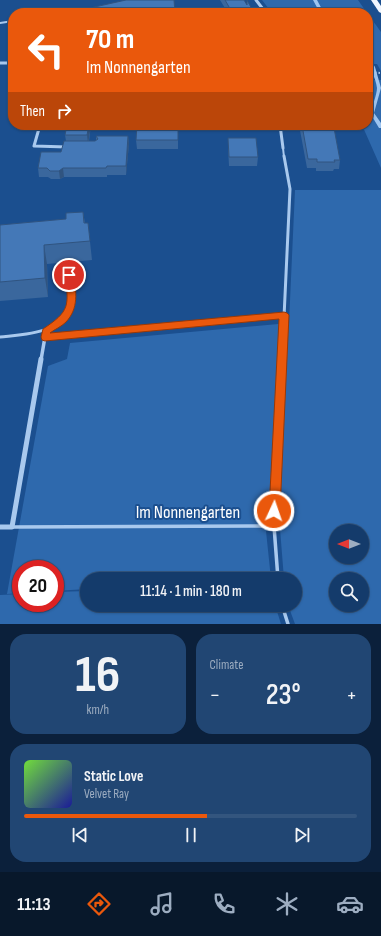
<!DOCTYPE html>
<html lang="en">
<head>
<meta charset="utf-8">
<style>
	body { margin:0; font-family:"Sofia Sans Condensed",sans-serif; background:#214673; color:#f1f3f6; height:100vh; display:flex; flex-direction:column; font-size:15px; white-space:nowrap }
	* { box-sizing:border-box; margin:0 }
	p { font-size:13px; color:#9dadc1 }
	.icon { flex:none; width:22px; height:22px; fill:none; stroke:currentColor; stroke-width:2; stroke-linecap:round; stroke-linejoin:round }
	.map { position:relative; height:624px; overflow:hidden }
	.sheet { display:flex; flex-direction:column; gap:10px; padding:10px; background:#0b203b; flex:1 }
	.sheet>* { flex:none }
	.top-card { position:absolute; left:8px; top:8px; width:365px; height:122px; border-radius:16px; box-shadow:0 1px 3px #0004,0 0 0 1px #33557e; background:#ea580c; color:#fff; overflow:hidden }
	.needle { width:26px; rotate:270deg }
	.buttons { position:absolute; left:329px; top:524px; display:grid; gap:8px }
	.buttons a { display:grid; place-items:center; width:40px; height:40px; border-radius:50%; background:#143b6b; box-shadow:0 1px 3px #0004,0 0 0 1px #33557e; font-size:20px }
	.speed { position:absolute; left:12px; top:560px; display:flex; gap:8px; font-size:20px; font-weight:700; text-align:center }
	.speed>* { display:grid; place-content:center; width:52px; height:52px; border-radius:50%; background:#143b6b; box-shadow:0 1px 3px #0004,0 0 0 1px #33557e; line-height:1 }
	.speed .limit { border:6px solid #d22; background:#fff; color:#111 }
	.pin { position:absolute; display:grid; place-items:center; width:34px; height:34px; color:#fff; margin:-17px; border:2px solid #fff; border-radius:50%; box-shadow:0 1px 4px #0007 }
	.me { position:absolute; width:44px; margin:-22px; rotate:3deg; stroke-linejoin:round; filter:drop-shadow(0 0 3px #0008) }
	.turn { display:flex; align-items:center; gap:14px; height:84px; padding:0 12px; font-size:18px }
	.turn .icon { width:52px; height:52px; stroke-width:2.5 }
	.turn b { display:block; font-size:28px; line-height:34px }
	.then { display:flex; align-items:center; height:38px; padding:0 12px; background:#0003; gap:8px; font-size:15px }
	.big { font-size:30px; font-weight:600; line-height:1.1 }
	.sheet .widget { flex:1; display:flex; flex-direction:column; justify-content:center; gap:6px; min-width:0; padding:0 14px; border-radius:16px; background:#214673 }
	.sheet .dial { align-items:center; gap:0 }
	.dial b { font-size:52px; line-height:1 }
	.song { display:flex; align-items:center; gap:12px }
	.cover { width:48px; height:48px; border-radius:6px; background:linear-gradient(135deg,hsl(100 70% 55%),hsl(240 70% 35%)) }
	.played { height:4px; border-radius:2px; background:linear-gradient(90deg,#ea580c 55%,#33557e 55%) }
	.keys { display:flex; justify-content:space-around; direction:ltr }
	.heat { display:flex; justify-content:space-between; align-items:center; font-size:22px; direction:ltr }
	.sheet .tiles { flex:1; display:grid; gap:10px; grid-template-columns:1fr 1fr }
	.widget:last-child { grid-column:span 2 }
	.trip { position:absolute; left:80px; top:572px; width:222px; height:40px; border-radius:20px; background:#143b6b; box-shadow:0 1px 3px #0004,0 0 0 1px #33557e; font-weight:600; line-height:40px; text-align:center }
	.tab-bar { display:flex; height:64px; justify-content:space-around; align-items:center; background:#08182b; color:#9dadc1 }
	.tab-bar .icon { width:28px; height:28px }
	.tab-bar .selected { color:#ea580c }
	.tab-bar b { font-size:18px; color:#f1f3f6 }
	.map>svg:first-child { display:block }
	.green { fill:#2e69ad; fill-rule:evenodd }
	.lines { fill:none; stroke-linecap:round; stroke-linejoin:round }
	.stream { fill:#9cc4f0; fill-rule:evenodd }
	.path { stroke:#a9c9ee; stroke-width:2; stroke-dasharray:1.5 2; stroke-linecap:butt }
	.service-far2 { stroke:#a9c9ee; stroke-width:2 }
	.service-far1 { stroke:#a9c9ee; stroke-width:3 }
	.service { stroke:#a9c9ee; stroke-width:3.5 }
	.minor-far2 { stroke:#a9c9ee; stroke-width:3 }
	.minor-far1 { stroke:#a9c9ee; stroke-width:3.5 }
	.minor { stroke:#a9c9ee; stroke-width:5 }
	.primary { fill:#f0f6ff; fill-rule:evenodd }
	.wall { fill:#3a679d }
	.shaded-wall { fill:#305480 }
	.building { fill:#4478b7; stroke:#305480 }
	.route { fill:#ea580c; stroke:#983908 }
	.labels { text-anchor:middle; stroke-width:4; stroke-linejoin:round; paint-order:stroke }
	.near-street-label { font-size:18px; fill:#fff; stroke:#1b4f8f }
</style>
</head>
<body>
<div class="map">
<svg width="381" height="624" viewBox="0 0 381 624">
	<rect width="100%" height="100%" fill="#1b4f8f"/>
	<path class="green" d="M262,0H358L367,13H272Z
		M368,14L381,32V71L377,64H368Z
		M368,74L370,80H381V168L362,125H368Z
		M295,190H381V624H295L288,605H295V579H284L279,516L266,531L271,579H87V589L55,591V569H21V593L7,594L48,366L67,359L70,343L289,323ZM336,531H362V557H336ZM336,579H362V605H336Z
		M87,591V605H275L281,624H0V595L21,594V603H55V592Z"/>
	<g class="lines">
		<path class="stream" d="M313,0H317L324,13H320Z
			M368,57H369L375,67L381,88L374,113L381,123V128H379L370,113C372,107 377,94 377,88C376,77 368,67 368,57Z"/>
		<path class="path" d="M368,72L381,73"/>
		<path class="service-far2" d="M64,13L92,9
			M0,23L13,21
			M283,148L284,157"/>
		<path class="service-far1" d="M0,337C27,334 64,334 71,301C73,290 71,279 65,269
			M282,360L290,189L284,156"/>
		<path class="service" d="M274,526L278,579
			M12,527L274,526L282,359
			M282,605L288,624"/>
		<path class="minor-far2" d="M256,0L266,13
			M0,63H13
			M40,125L34,146L67,147
			M280,125L283,148"/>
		<path class="minor-far1" d="M45,337L284,315
			M41,360L46,331"/>
		<path class="minor" d="M0,527H12L41,359"/>
		<path class="primary" d="M371,0H377L381,6V13L379,12Z"/>
	</g>
	<path class="wall" d="M220,0H244L247,5L254,13H228Z
		M91,125L89,141H96V136H128L129,144L126,175H107V177H64L60,179H51L48,177H39L38,168L61,152L66,141L65,135Z
		M178,125V149H137L136,140Z
		M299,125H326L327,128L340,160L339,169H334L333,171H316V168H307Z
		M228,138L258,157L257,166H229L228,147Z
		M83,212L85,223H88L92,260L47,264L48,297L0,301V225L66,219Z"/>
	<path class="shaded-wall" d="M246,10V13H232V12Z
		M89,125H91L88,144L87,135Z
		M128,136L129,144L126,175V166Z
		M63,168L64,177L60,179L59,171Z
		M44,245L47,264L48,297L45,278Z"/>
	<path class="building" d="M126,0H174L175,13H92L90,8Z
		M225,0H244L247,5V0L254,13H246V10L232,12Z
		M67,125H89L87,135H65Z
		M137,125H178V140H136Z
		M302,125H326L327,128H334L340,160H334L335,162H317V159H308Z
		M96,136H128L126,166H107L106,168H63L59,171H50L47,168H38L41,152H61L64,141H95L98,139Z
		M228,138H256L258,157H229Z
		M83,212L84,223H88L90,241L44,245L45,278L0,282V225L66,219V213Z"/>
	<path class="route" d="M69,272L74,275C76,292 79,308 66,322C61,327 55,329 50,333L284,312L287,313L289,315L280,511L278,515L274,516L270,515L269,511L279,319L45,341L42,340L41,337L43,329C70,311 69,306 65,275Z"/>
	<g class="labels">
		<g class="near-street-label">
			<text x="188" y="518">Im Nonnengarten</text>
		</g>
	</g>
</svg>
<div class="buttons">
<a><svg class="needle" viewBox="-14 -14 28 28"><path d="M0-13l5 13h-10z" fill="#e53935"/><path d="M0 13l5-13h-10z" fill="#9dadc1"/></svg></a>
<a><svg class="icon" aria-label="search" viewBox="0 0 24 24"><circle cx="10" cy="10" r="6"/><path d="M15 15l6 6"/></svg></a>
</div>
<div class="speed"><div class="limit">20</div></div>
<div class="pin" style="left:69px;top:275px;background:#d93025"><svg class="icon" aria-label="arrive" viewBox="0 0 24 24"><path d="M6 21V4h12l-3 4 3 4H6"/></svg></div>
<svg class="me" style="left:274px;top:511px" viewBox="-20 -20 40 40"><circle r="17" fill="#ea580c" stroke="#fff" stroke-width="3"/><path d="M0-11L8 9 0 5-8 9z" fill="#fff"/></svg>
<div class="trip">11:14 · 1 min · 180 m</div>
<div class="top-card">
<div class="turn"><svg class="icon" aria-label="left" viewBox="0 0 24 24"><path d="M17 20v-9H6M10 6l-5 5 5 5"/></svg><div><b>70 m</b>Im Nonnengarten</div></div>
<div class="then">Then<svg class="icon" aria-label="right" viewBox="0 0 24 24"><path d="M7 20v-9h11M14 6l5 5-5 5"/></svg></div>
</div>
</div>
<section class="sheet">
<div class="tiles">
<div class="widget dial"><b>16</b><p>km/h</p></div>
<div class="widget"><p>Climate</p>
<div class="heat"><a>−</a><b class="big">23°</b><a>+</a></div>
</div>
<div class="widget">
<div class="song"><i class="cover"></i><div><b>Static Love</b><p>Velvet Ray</p></div></div>
<div class="played"></div>
<div class="keys"><svg class="icon" aria-label="previous" viewBox="0 0 24 24"><path d="M18 5L8 12l10 7zM5 5v14"/></svg><svg class="icon" aria-label="pause" viewBox="0 0 24 24"><path d="M8 5v14M16 5v14"/></svg><svg class="icon" aria-label="next" viewBox="0 0 24 24"><path d="M6 5l10 7-10 7zM19 5v14"/></svg></div>
</div>
</div>
</section>
<nav class="tab-bar">
<b>11:13</b>
<svg class="icon selected" aria-label="directions" viewBox="0 0 24 24"><path d="M12 3l9 9-9 9-9-9zM9 14v-3h6M13 9l2 2-2 2"/></svg>
<svg class="icon" aria-label="music" viewBox="0 0 24 24"><path d="M9 18V5l10-2v13"/><circle cx="6" cy="18" r="3"/><circle cx="16" cy="16" r="3"/></svg>
<svg class="icon" aria-label="phone" viewBox="0 0 24 24"><path d="M5 4h4l2 5-3 2q2 4 5 5l2-3 5 2v4C11 20 4 13 5 4z"/></svg>
<svg class="icon" aria-label="climate" viewBox="0 0 24 24"><path d="M12 3v18M4 7l16 10M4 17L20 7"/></svg>
<svg class="icon" aria-label="car" viewBox="0 0 24 24"><path d="M5 17H2v-5l4-1 3-4h7l3 4 3 1v5h-3M9 17h6M6 11h13"/><circle cx="7" cy="17" r="2"/><circle cx="17" cy="17" r="2"/></svg>
</nav>
</body>
</html>
